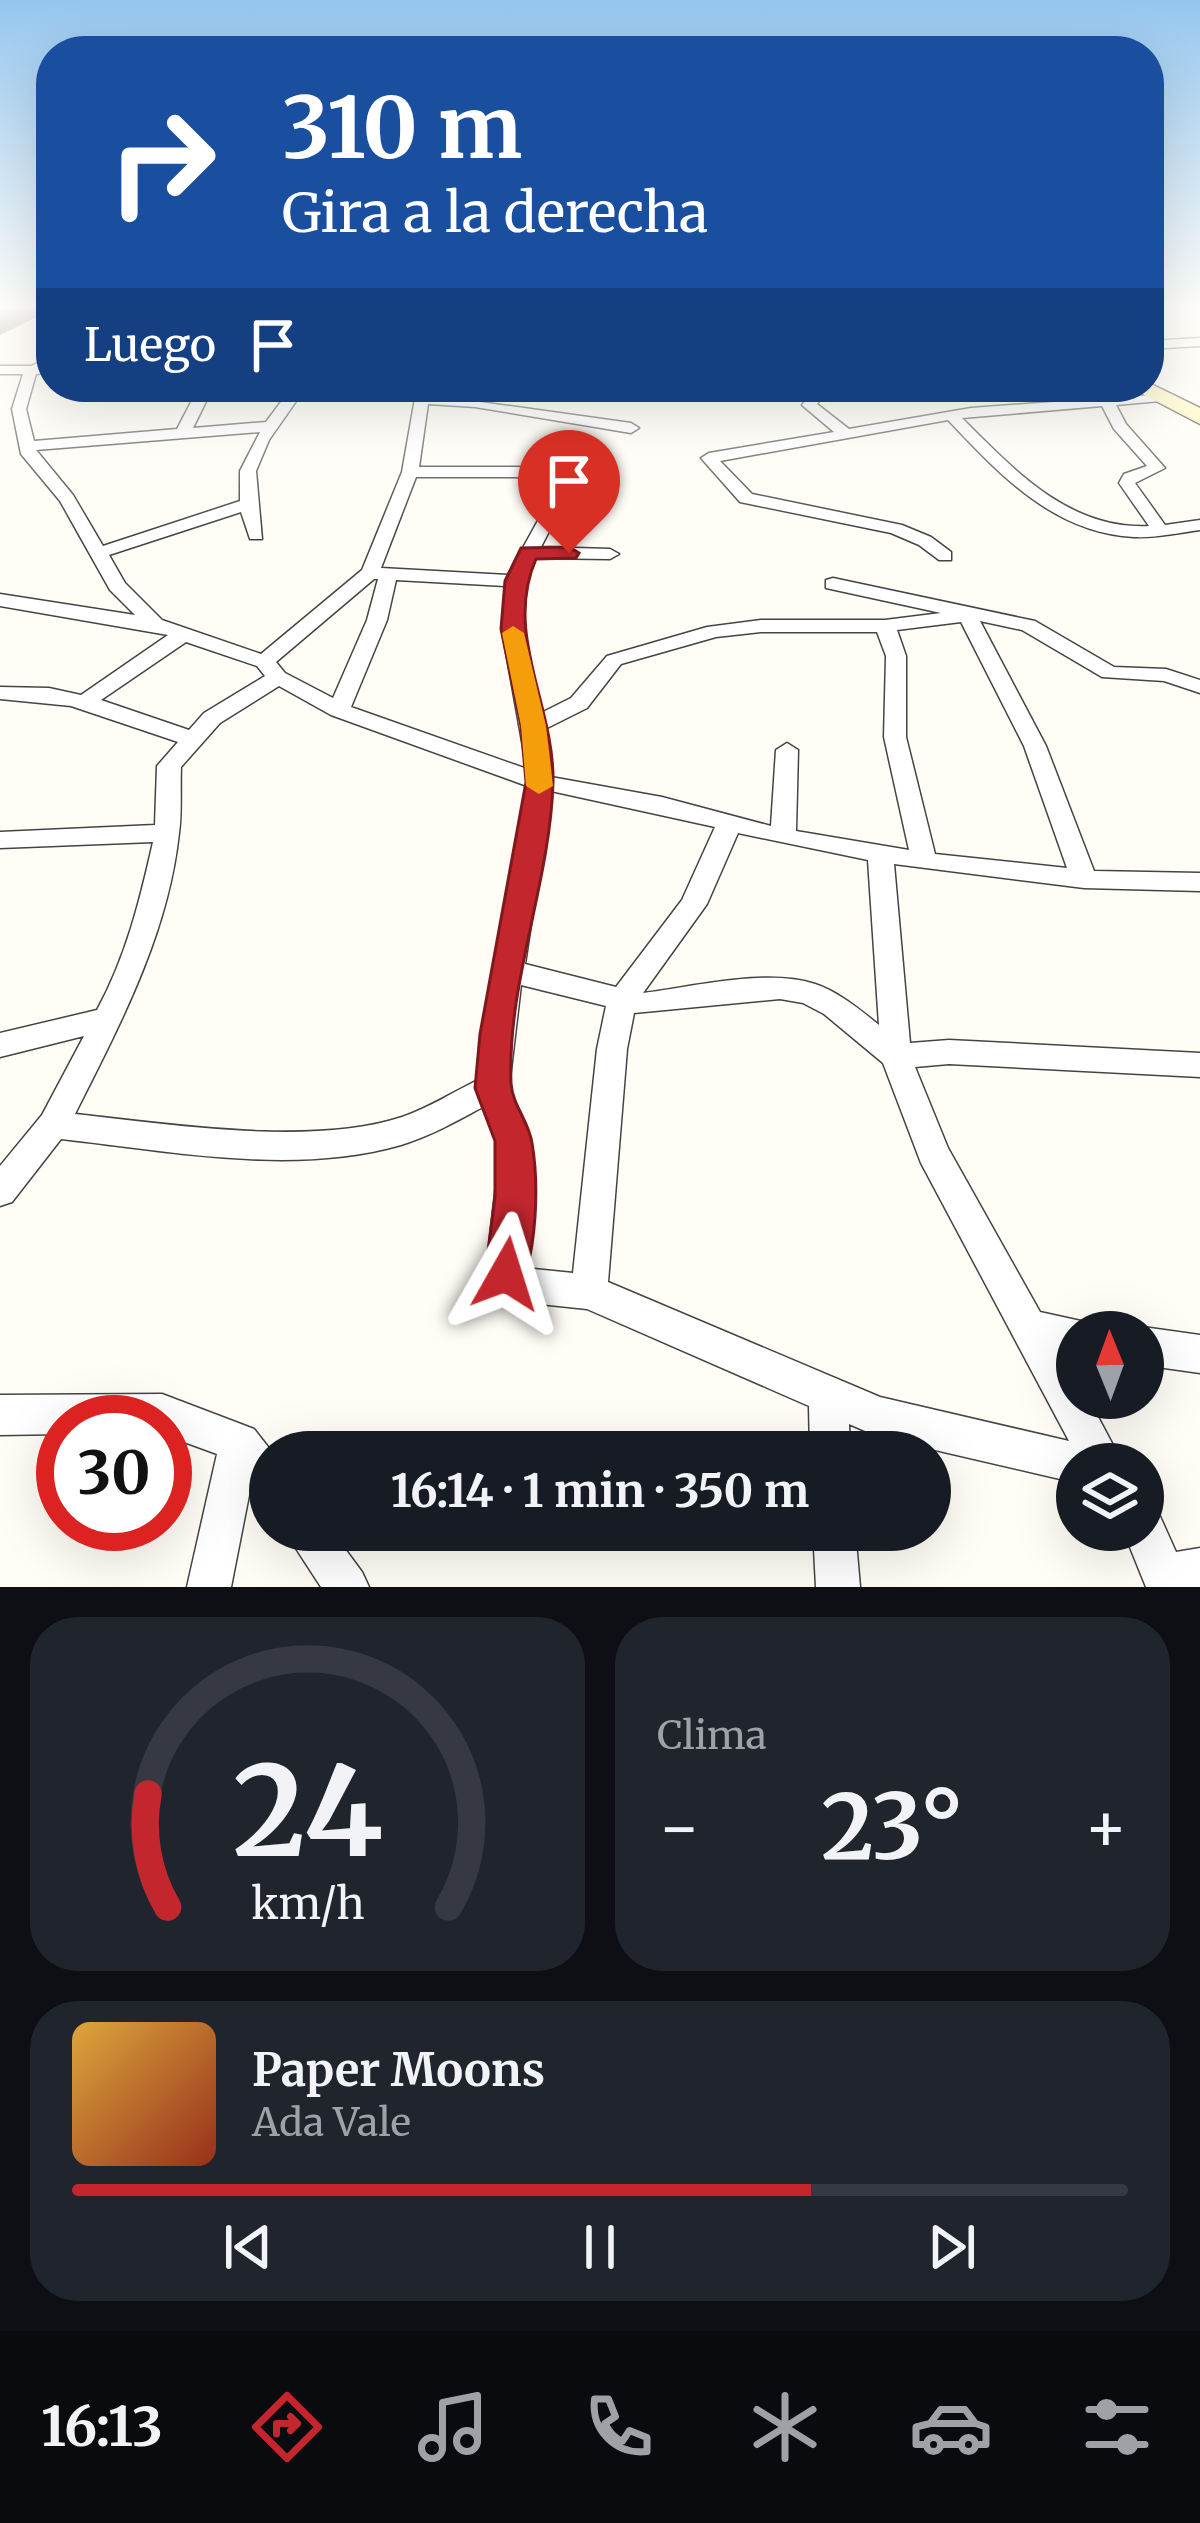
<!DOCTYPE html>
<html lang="es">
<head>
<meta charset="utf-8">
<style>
	body { margin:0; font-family:Merriweather,serif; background:#20242c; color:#f1f3f6; height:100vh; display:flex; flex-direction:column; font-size:45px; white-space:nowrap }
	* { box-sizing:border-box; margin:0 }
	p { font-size:39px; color:#9ea1a6 }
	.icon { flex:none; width:66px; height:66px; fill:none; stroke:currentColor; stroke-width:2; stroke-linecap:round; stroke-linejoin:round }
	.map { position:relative; height:1587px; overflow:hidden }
	.details { display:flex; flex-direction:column; gap:30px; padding:30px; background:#0d0f14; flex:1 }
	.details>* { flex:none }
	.top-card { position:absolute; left:36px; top:36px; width:1128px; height:366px; border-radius:48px; box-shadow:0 12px 48px #0002; background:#1a4fa0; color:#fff; overflow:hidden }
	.needle { width:78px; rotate:359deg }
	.fabs { position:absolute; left:1056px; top:1311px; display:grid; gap:24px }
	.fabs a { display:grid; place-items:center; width:108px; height:108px; border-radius:50%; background:#171b24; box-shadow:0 12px 48px #0002; font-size:60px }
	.speed { position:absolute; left:36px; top:1395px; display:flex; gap:24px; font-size:60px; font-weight:700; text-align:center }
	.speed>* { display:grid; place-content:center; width:156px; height:156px; border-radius:50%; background:#171b24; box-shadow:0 12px 48px #0002; line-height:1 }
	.speed .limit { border:18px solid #d22; background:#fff; color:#111 }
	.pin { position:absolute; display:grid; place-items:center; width:102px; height:102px; color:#fff; margin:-123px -51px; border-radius:50% 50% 50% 0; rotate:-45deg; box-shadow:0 0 12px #0007 }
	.pin .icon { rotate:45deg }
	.me { position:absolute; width:132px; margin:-66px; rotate:6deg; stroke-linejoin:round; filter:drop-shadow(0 0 9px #0008) }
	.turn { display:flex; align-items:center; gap:42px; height:252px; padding:0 48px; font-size:54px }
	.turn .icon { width:156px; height:156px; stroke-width:2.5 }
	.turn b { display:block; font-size:84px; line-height:102px }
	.then { display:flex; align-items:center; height:114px; padding:0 48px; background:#0003; gap:24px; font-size:45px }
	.big { font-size:90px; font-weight:700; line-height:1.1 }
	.details .tile { flex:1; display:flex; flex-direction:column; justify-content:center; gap:18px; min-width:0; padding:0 42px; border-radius:48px; background:#20242c }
	.details .dial { align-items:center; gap:0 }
	.dial svg { height:312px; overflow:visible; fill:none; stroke:#363941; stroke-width:7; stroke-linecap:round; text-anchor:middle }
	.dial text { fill:#f1f3f6; stroke:none }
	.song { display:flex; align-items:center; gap:36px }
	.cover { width:144px; height:144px; border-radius:18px; background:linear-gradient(135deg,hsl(40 70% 55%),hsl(10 70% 35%)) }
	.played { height:12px; border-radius:6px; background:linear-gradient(90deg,#c4262e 70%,#363941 70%) }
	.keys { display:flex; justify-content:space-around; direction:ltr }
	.heat { display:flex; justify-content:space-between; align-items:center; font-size:66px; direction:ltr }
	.details .tiles { flex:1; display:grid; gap:30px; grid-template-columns:1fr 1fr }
	.tile:last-child { grid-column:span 2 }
	.trip { position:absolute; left:249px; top:1431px; width:702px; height:120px; border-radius:60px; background:#171b24; box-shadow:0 12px 48px #0002; font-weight:700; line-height:120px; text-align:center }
	.tab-bar { display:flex; height:192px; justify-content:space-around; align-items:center; background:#090b0e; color:#9ea1a6 }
	.tab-bar .icon { width:84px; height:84px }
	.tab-bar .on { color:#c4262e }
	.tab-bar b { font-size:54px; color:#f1f3f6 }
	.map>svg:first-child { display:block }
	.building { fill:#5a524d }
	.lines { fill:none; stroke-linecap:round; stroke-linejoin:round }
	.street-casing { stroke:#444; stroke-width:3 }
	.secondary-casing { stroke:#333; stroke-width:3 }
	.street { fill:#fff; fill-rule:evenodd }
	.secondary { fill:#fff6b0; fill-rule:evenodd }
	.route { fill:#c4262e; stroke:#7f191e; stroke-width:3 }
	.slow { fill:#f59e0b }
</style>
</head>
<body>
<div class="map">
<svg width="1200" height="1587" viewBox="0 0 1200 1587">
	<rect width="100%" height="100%" fill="#fffdf5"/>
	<path class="building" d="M0,308H51V310L0,335Z"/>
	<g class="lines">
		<g class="street-casing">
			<path id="street" d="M1200,338V346L1149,349V341Z
				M51,357L48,373L36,374L26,409L34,441L177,429L199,387H213L193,428L266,422L292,387H306L269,440L256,471L262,539H250L241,512L109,555L125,583L162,620L261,654L362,570L402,472L417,387H431L430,395L631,423L639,428L631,433L475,407L428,404L419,467H519L546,477L562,506L541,547L610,549L619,554L610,559L535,558C509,608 528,662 541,713L571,698L607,656L707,627L761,620H885L941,613L826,588V580L833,578L1035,621L1114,667L1166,669L1200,680V693L1164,681L1102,677L1022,630L980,621L1046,746L1094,871L1200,873V891L1084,888L894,864L910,1043L949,1040L1200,1053V1077L949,1064L915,1067L948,1148L1040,1312L1090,1323L1094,1332H1077V1354L1062,1352L1077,1378V1398H1088L1123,1464H1077V1483L879,1437L849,1424L850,1452H810L809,1406L587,1309L511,1301L498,1296L489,1271L488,1255L499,1158L496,1135L485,1106C458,1120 431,1136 401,1145C294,1176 169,1151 61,1139L12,1202L0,1206V1166L42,1115L84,1036L0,1057V1033L97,1010C126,957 140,900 153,842L0,848V832L155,825L157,766L178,742L71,706L0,699V687L49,688L81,695L168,635L0,606V594L135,615L110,590L60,501L21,454L12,409L23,374H0V366H31ZM260,432L240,471V501L103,546L73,495L36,450ZM416,477H517L534,483L546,506L508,575L381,568ZM374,579H378L367,620L333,698L285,673L276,662ZM396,580L505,586L502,630L527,769L351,707L387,620ZM961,622L1024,746L1067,868L935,854L906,737V656L897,630ZM761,632H877L886,656L884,737L909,850L796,831L798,750L787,743L776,750L771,826L662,797L551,777L545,729L587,708L621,664L716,637ZM186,642L257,666L265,676L204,713L189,730L101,700ZM279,686L331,715L527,786L478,1080C453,1092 429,1108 402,1117C312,1147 169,1124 75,1114C120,1024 168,935 179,833C182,812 180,789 181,767L220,723ZM551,791L715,827L682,900L616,987L525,964ZM738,833L868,860L879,1025C859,1009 839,992 815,984C767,968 693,987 643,993L707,904ZM521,985L606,1006L597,1049L573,1273L524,1268L530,1142L509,1087ZM780,999L803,1003L824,1014L883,1063L921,1163L1069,1441L880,1397L608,1282L627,1049L634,1013Z
				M807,387H821L825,392L817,404L849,429L971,408L1165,394V400L1160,401L1116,405L1126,424L1165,468L1135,483L1165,525L1200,520V530C1178,533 1156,538 1134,537C1054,533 1000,475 948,420L720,461L752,494L902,525L931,537L951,552V560H939L919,545L891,533L740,502L701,458L709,453L834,432L802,405L811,392ZM1102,406L1114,429L1147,466L1124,474L1119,483L1149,526C1069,530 1014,470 962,418Z
				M916,387H936L938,390L931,394Z
				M1143,1327L1200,1335V1373L1143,1365V1332H1132Z
				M162,1394L254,1429L272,1452L270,1503L256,1497L250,1490L231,1587H187L217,1454L165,1435V1422H63V1434L0,1435V1395Z
				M1143,1506L1158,1512L1176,1552L1200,1548V1587H1146L1123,1530H1143Z
				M284,1530H331L362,1572L369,1587H321Z
				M813,1530H855L860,1587H816Z"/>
		</g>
		<g class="secondary-casing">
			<path id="secondary" d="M1149,383L1200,408V424L1129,387H1149Z"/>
		</g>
		<use href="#street" class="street"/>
		<use href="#secondary" class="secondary"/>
	</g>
	<linearGradient id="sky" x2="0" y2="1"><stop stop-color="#95c6ee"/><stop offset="0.58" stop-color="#fffefa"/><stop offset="1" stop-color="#fffefa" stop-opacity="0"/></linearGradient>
	<rect width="1200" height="530" fill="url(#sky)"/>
	<path class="route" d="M569,547L579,553L576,558L536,559C503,634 555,706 553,783C550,883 507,982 511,1083C512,1104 529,1122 532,1143C539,1184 537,1250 520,1288L506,1294L491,1288L485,1274L495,1197V1141L475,1088L480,1034L526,782L521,726L501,629L505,581L521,548Z"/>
	<path class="slow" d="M513,626L524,633L546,726L553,786L539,794L526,786L521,726L502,633Z"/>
</svg>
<div class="fabs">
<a><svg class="needle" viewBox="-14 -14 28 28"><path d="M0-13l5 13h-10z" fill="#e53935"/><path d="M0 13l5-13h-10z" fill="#9ea1a6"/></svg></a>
<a><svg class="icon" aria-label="layers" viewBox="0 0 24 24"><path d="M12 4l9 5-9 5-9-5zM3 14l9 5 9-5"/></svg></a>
</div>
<div class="speed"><div class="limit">30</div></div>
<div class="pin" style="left:569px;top:553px;background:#d93025"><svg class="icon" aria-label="arrive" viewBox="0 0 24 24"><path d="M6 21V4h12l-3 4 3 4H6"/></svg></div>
<svg class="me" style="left:506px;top:1274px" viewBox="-20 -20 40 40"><path d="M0-17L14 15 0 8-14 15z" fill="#c4262e" stroke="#fff" stroke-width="4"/></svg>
<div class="trip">16:14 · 1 min · 350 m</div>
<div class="top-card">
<div class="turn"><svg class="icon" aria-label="right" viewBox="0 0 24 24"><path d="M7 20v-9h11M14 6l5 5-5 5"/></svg><div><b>310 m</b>Gira a la derecha</div></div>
<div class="then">Luego<svg class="icon" aria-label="arrive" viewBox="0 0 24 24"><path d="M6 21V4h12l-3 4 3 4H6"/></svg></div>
</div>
</div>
<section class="details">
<div class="tiles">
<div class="tile dial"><svg viewBox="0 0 100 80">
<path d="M14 69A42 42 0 1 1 86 69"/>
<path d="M14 69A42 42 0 0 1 9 40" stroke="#c4262e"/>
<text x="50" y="56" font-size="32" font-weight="700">24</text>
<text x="50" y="72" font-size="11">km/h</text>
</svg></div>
<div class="tile"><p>Clima</p>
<div class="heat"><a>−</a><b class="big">23°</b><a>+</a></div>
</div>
<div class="tile">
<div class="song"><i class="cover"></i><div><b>Paper Moons</b><p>Ada Vale</p></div></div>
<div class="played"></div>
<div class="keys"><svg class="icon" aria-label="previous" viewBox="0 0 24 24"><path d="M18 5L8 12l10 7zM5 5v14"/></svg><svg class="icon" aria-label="pause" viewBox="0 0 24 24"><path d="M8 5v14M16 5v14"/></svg><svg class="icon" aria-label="next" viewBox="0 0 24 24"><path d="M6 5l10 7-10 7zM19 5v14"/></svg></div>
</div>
</div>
</section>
<nav class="tab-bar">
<b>16:13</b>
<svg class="icon on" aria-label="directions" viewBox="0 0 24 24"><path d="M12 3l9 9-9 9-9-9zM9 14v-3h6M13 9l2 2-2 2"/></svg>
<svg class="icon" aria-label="music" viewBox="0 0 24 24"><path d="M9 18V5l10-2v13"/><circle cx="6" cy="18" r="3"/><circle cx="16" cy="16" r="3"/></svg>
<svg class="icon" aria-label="phone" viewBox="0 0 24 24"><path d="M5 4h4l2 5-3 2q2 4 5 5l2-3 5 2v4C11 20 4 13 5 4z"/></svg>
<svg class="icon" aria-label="climate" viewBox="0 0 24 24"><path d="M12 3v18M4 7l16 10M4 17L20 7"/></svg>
<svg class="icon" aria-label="car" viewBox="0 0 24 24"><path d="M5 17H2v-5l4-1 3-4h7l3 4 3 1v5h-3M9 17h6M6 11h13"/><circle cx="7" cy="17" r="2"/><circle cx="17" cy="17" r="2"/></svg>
<svg class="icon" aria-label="filters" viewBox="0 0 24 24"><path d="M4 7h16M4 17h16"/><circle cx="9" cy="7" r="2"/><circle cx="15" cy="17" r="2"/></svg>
</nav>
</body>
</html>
